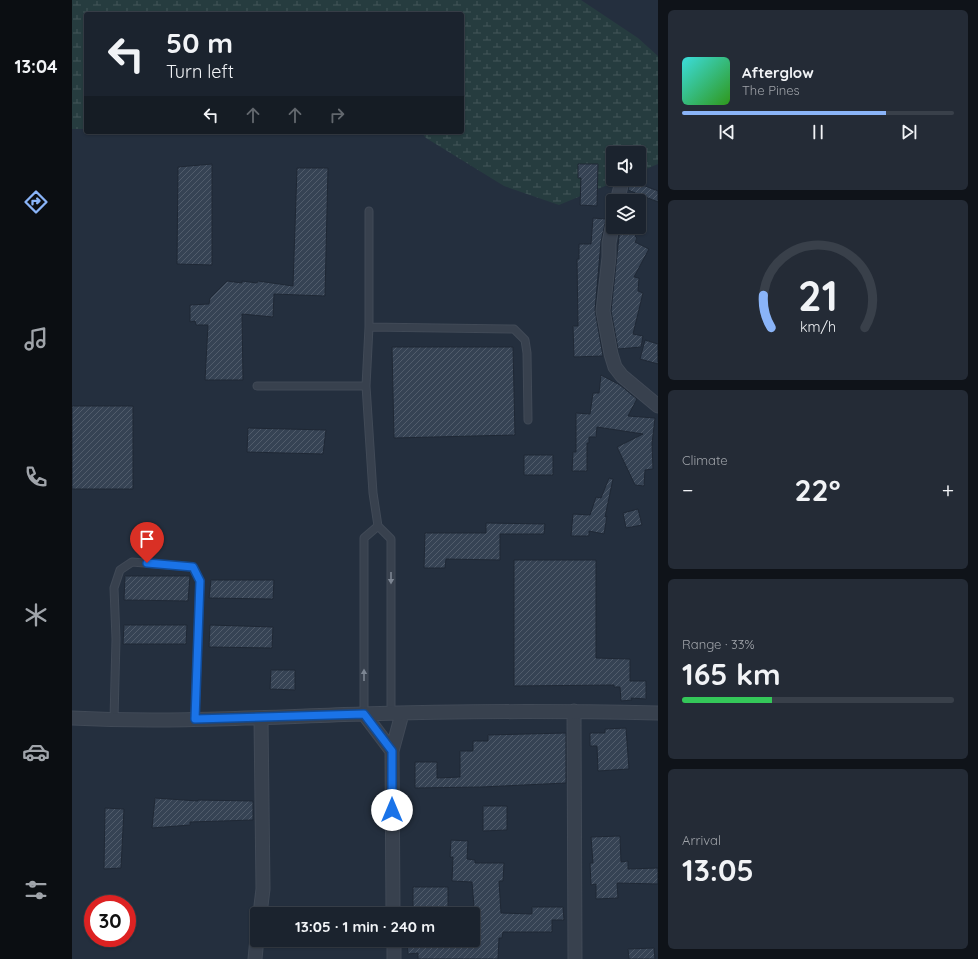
<!DOCTYPE html>
<html lang="en">
<head>
<meta charset="utf-8">
<style>
	body { margin:0; font-family:Quicksand,sans-serif; background:#242b36; color:#f1f3f6; height:100vh; display:flex; flex-direction:column; font-size:15px; white-space:nowrap }
	* { box-sizing:border-box; margin:0 }
	p { font-size:13px; color:#a0a4aa }
	.icon { flex:none; width:22px; height:22px; fill:none; stroke:currentColor; stroke-width:2; stroke-linecap:round; stroke-linejoin:round }
	.map { position:relative; flex:1; overflow:hidden }
	.details { display:flex; flex-direction:column; gap:10px; padding:10px; background:#0f1319; width:320px }
	.details>* { flex:none }
	.hud { position:absolute; left:12px; top:12px; width:380px; height:122px; border-radius:4px; box-shadow:0 1px 3px #0004,0 0 0 1px #39404a; background:#1b232e; color:#f1f3f6; overflow:hidden }
	.buttons { position:absolute; left:534px; top:146px; display:grid; gap:8px }
	.buttons a { display:grid; place-items:center; width:40px; height:40px; border-radius:4px; background:#1b232e; box-shadow:0 1px 3px #0004,0 0 0 1px #39404a; font-size:20px }
	.speed { position:absolute; left:12px; top:895px; display:flex; gap:8px; font-size:20px; font-weight:700; text-align:center }
	.speed>* { display:grid; place-content:center; width:52px; height:52px; border-radius:50%; background:#1b232e; box-shadow:0 1px 3px #0004,0 0 0 1px #39404a; line-height:1 }
	.speed .limit { border:6px solid #d22; background:#fff; color:#111 }
	.pin { position:absolute; display:grid; place-items:center; width:34px; height:34px; color:#fff; margin:-41px -17px; border-radius:50% 50% 50% 0; rotate:-45deg; box-shadow:0 0 4px #0007 }
	.pin .icon { rotate:45deg }
	.me { position:absolute; width:44px; margin:-22px; rotate:0deg; stroke-linejoin:round; filter:drop-shadow(0 0 3px #0008) }
	.turn { display:flex; align-items:center; gap:14px; height:84px; padding:0 16px; font-size:18px }
	.turn .icon { width:52px; height:52px; stroke-width:2.5 }
	.turn b { display:block; font-size:28px; line-height:34px }
	.lanes { display:flex; align-items:center; height:38px; padding:0 16px; background:#0003; justify-content:center; gap:20px; direction:ltr }
	.lanes .off { opacity:.35 }
	.big { font-size:30px; font-weight:800; line-height:1.1 }
	.details .tile { flex:1; display:flex; flex-direction:column; justify-content:center; gap:6px; min-width:0; padding:0 14px; border-radius:6px; background:#242b36 }
	.details .dial { align-items:center; gap:0 }
	.dial svg { height:104px; overflow:visible; fill:none; stroke:#39404a; stroke-width:7; stroke-linecap:round; text-anchor:middle }
	.dial text { fill:#f1f3f6; stroke:none }
	.song { display:flex; align-items:center; gap:12px }
	.cover { width:48px; height:48px; border-radius:6px; background:linear-gradient(135deg,hsl(180 70% 55%),hsl(110 70% 35%)) }
	.played { height:4px; border-radius:2px; background:linear-gradient(90deg,#8ab4f8 75%,#39404a 75%) }
	.keys { display:flex; justify-content:space-around; direction:ltr }
	.heat { display:flex; justify-content:space-between; align-items:center; font-size:22px; direction:ltr }
	.charge { height:6px; border-radius:3px; background:linear-gradient(90deg,#34c759 33%,#39404a 0) }
	.trip { position:absolute; left:178px; top:907px; width:230px; height:40px; border-radius:4px; background:#1b232e; box-shadow:0 1px 3px #0004,0 0 0 1px #39404a; font-weight:800; line-height:40px; text-align:center }
	main { display:flex; flex:1; min-height:0 }
	.tab-bar { display:flex; flex-direction:column; width:72px; justify-content:space-around; align-items:center; background:#0b0e12; color:#a0a4aa }
	.tab-bar .icon { width:28px; height:28px }
	.tab-bar .selected { color:#8ab4f8 }
	.tab-bar b { font-size:18px; color:#f1f3f6 }
	.map>svg:first-child { display:block }
	.wetland { fill:url(#wetland-marsh) }
	.building { fill:url(#building-hatch); stroke:#1f2835 }
	.lines { fill:none; stroke-linecap:round; stroke-linejoin:round }
	.lane-casing { stroke:#414a57; stroke-width:9 }
	.street-casing { stroke:#414a57; stroke-width:15 }
	.lane { stroke:#38414e; stroke-width:7 }
	.street { stroke:#38414e; stroke-width:13 }
	.oneway { fill:#7c8592 }
	.route-casing { stroke:#114b97; stroke-width:10 }
	.route { stroke:#1a73e8; stroke-width:7 }
</style>
</head>
<body>
<main>
<nav class="tab-bar">
<b>13:04</b>
<svg class="icon selected" aria-label="directions" viewBox="0 0 24 24"><path d="M12 3l9 9-9 9-9-9zM9 14v-3h6M13 9l2 2-2 2"/></svg>
<svg class="icon" aria-label="music" viewBox="0 0 24 24"><path d="M9 18V5l10-2v13"/><circle cx="6" cy="18" r="3"/><circle cx="16" cy="16" r="3"/></svg>
<svg class="icon" aria-label="phone" viewBox="0 0 24 24"><path d="M5 4h4l2 5-3 2q2 4 5 5l2-3 5 2v4C11 20 4 13 5 4z"/></svg>
<svg class="icon" aria-label="climate" viewBox="0 0 24 24"><path d="M12 3v18M4 7l16 10M4 17L20 7"/></svg>
<svg class="icon" aria-label="car" viewBox="0 0 24 24"><path d="M5 17H2v-5l4-1 3-4h7l3 4 3 1v5h-3M9 17h6M6 11h13"/><circle cx="7" cy="17" r="2"/><circle cx="17" cy="17" r="2"/></svg>
<svg class="icon" aria-label="filters" viewBox="0 0 24 24"><path d="M4 7h16M4 17h16"/><circle cx="9" cy="7" r="2"/><circle cx="15" cy="17" r="2"/></svg>
</nav>
<div class="map">
<svg width="586" height="959" viewBox="0 0 586 959">
	<defs>
		<pattern id="wetland-marsh" width="20" height="14" patternUnits="userSpaceOnUse"><rect width="20" height="14" fill="#263c3f"/><path d="M1 5h8M5 5V1M11 12h8M15 12V8" fill="none" stroke="#435659"/></pattern>
		<pattern id="building-hatch" width="6" height="6" patternUnits="userSpaceOnUse"><rect width="6" height="6" fill="#364354"/><path d="M-1 1l2-2M0 6l6-6M5 7l2-2" fill="none" stroke="#515c6b"/></pattern>
	</defs>
	<rect width="100%" height="100%" fill="#242f3e"/>
	<path class="wetland" d="M0,0H509L566,38L586,56V164L567,172V153H541V179H550L487,205L432,186L354,138L349,132H390V14H14V129H0Z"/>
	<path class="building" d="M140,164V265L105,264L106,167Z
		M506,164H526L525,206L508,205L509,178H506Z
		M225,168H256L253,296L202,294L201,317L170,314L171,380H133L136,325H124L123,321L118,322V305L137,304L138,298L155,281L170,283V281L185,283L186,281L221,286Z
		M558,180L586,191V202L556,190Z
		M521,218L534,219L529,242L523,310L531,356L502,357L501,326H506L505,259H507V244H519Z
		M548,227H565L563,236L565,238L563,242L577,249L562,277L567,278L566,291L571,293L561,334L571,336L569,347L546,349L539,311Z
		M573,340L586,344V364L568,359Z
		M320,347H441L443,435L322,438Z
		M529,375L548,385L565,399L556,416L583,418L580,444L581,469L573,470L572,486L563,485L545,447L571,434L525,427L524,437H517V443H515V471H500L501,452H504V413L518,414L521,393H527Z
		M0,406H61V489H0Z
		M176,428L254,430L251,454L175,452Z
		M452,455H481V475H452Z
		M537,478L541,479L533,517L535,516L532,534L517,531V536H499L501,514L518,515L524,497L529,498Z
		M566,509L570,525L554,528L551,513Z
		M414,523L473,524L472,534H428V560L374,559L373,568H352L353,533H414Z
		M442,560H524V658L558,659V681H574V699L559,698L560,700L549,701L548,687H542V685L442,686Z
		M53,576H118L116,601L52,600Z
		M139,580H202L201,599L137,598Z
		M52,625H115L114,644H51Z
		M138,625L201,627L200,648L137,647Z
		M199,670H223V690L198,689Z
		M554,728L557,769L526,771L525,746H518V733H533V729Z
		M494,733V783L410,787L343,788V762H365V778L388,777V751H401V741H416V735Z
		M83,798L126,801V800L181,801V820L118,822V825L80,828Z
		M411,806H435V830L411,831Z
		M33,808L52,809L49,868L32,869Z
		M548,836L549,862L556,861V869L586,868V884L545,883L546,898L524,899V884L519,885L518,863H521L519,837Z
		M379,840L396,841L395,859L403,860V863H432L431,881H427L429,913L460,914V907H491L492,920H480V932H431L430,938H427L426,959H346V953L336,954L335,943L370,940V947L390,945V940H401V932H404L400,882L380,881L381,857H378Z
		M341,887H376V913H341Z
		M582,948L583,959H557L556,949Z"/>
	<g class="lines">
		<g class="lane-casing">
			<path id="lane" d="M297,211V327L294,386L301,493L306,526L319,539V714
				M297,327L442,329L453,340L455,353L456,420
				M185,386H294
				M292,714V538L306,526
				M42,719L44,639L42,588L48,570L60,562L121,567L128,581L123,719"/>
		</g>
		<g class="street-casing">
			<path id="street" d="M545,201L550,182
				M541,222L537,243V257L531,311L539,354L543,367L550,376L586,406
				M502,711L503,959
				M292,714L320,751
				M0,718C96,723 194,717 290,714C388,711 488,711 586,713
				M188,914L191,889L189,718
				M321,914L320,751L330,714
				M322,940V959
				M183,959L185,938"/>
		</g>
		<use href="#lane" class="lane"/>
		<use href="#street" class="street"/>
	</g>
	<defs><path id="oneway-solid" d="M-6-.8H1V-3.2L6.5 0L1 3.2V.8H-6Z"/></defs>
	<g class="oneway">
		<use href="#oneway-solid" transform="translate(319 578) rotate(90)"/>
		<use href="#oneway-solid" transform="translate(292 675) rotate(-90)"/>
	</g>
	<g class="lines">
		<g class="route-casing">
			<path id="route" d="M75,563L121,567L128,581L123,719L292,714L320,751V810"/>
		</g>
		<use href="#route" class="route"/>
	</g>
</svg>
<div class="buttons">
<a><svg class="icon" aria-label="sound" viewBox="0 0 24 24"><path d="M4 9h4l5-4v14l-5-4H4zM17 9q2 3 0 6"/></svg></a>
<a><svg class="icon" aria-label="layers" viewBox="0 0 24 24"><path d="M12 4l9 5-9 5-9-5zM3 14l9 5 9-5"/></svg></a>
</div>
<div class="speed"><div class="limit">30</div></div>
<div class="pin" style="left:75px;top:563px;background:#d93025"><svg class="icon" aria-label="arrive" viewBox="0 0 24 24"><path d="M6 21V4h12l-3 4 3 4H6"/></svg></div>
<svg class="me" style="left:320px;top:810px" viewBox="-20 -20 40 40"><circle r="19" fill="#fff"/><path d="M0-13L10 11 0 6-10 11z" fill="#1a73e8"/></svg>
<div class="trip">13:05 · 1 min · 240 m</div>
<div class="hud">
<div class="turn"><svg class="icon" aria-label="left" viewBox="0 0 24 24"><path d="M17 20v-9H6M10 6l-5 5 5 5"/></svg><div><b>50 m</b>Turn left</div></div>
<div class="lanes"><svg class="icon" aria-label="left" viewBox="0 0 24 24"><path d="M17 20v-9H6M10 6l-5 5 5 5"/></svg><svg class="icon off" aria-label="ahead" viewBox="0 0 24 24"><path d="M12 20V5M6 11l6-6 6 6"/></svg><svg class="icon off" aria-label="ahead" viewBox="0 0 24 24"><path d="M12 20V5M6 11l6-6 6 6"/></svg><svg class="icon off" aria-label="right" viewBox="0 0 24 24"><path d="M7 20v-9h11M14 6l5 5-5 5"/></svg></div>
</div>
</div>
<section class="details">
<div class="tile">
<div class="song"><i class="cover"></i><div><b>Afterglow</b><p>The Pines</p></div></div>
<div class="played"></div>
<div class="keys"><svg class="icon" aria-label="previous" viewBox="0 0 24 24"><path d="M18 5L8 12l10 7zM5 5v14"/></svg><svg class="icon" aria-label="pause" viewBox="0 0 24 24"><path d="M8 5v14M16 5v14"/></svg><svg class="icon" aria-label="next" viewBox="0 0 24 24"><path d="M6 5l10 7-10 7zM19 5v14"/></svg></div>
</div>
<div class="tile dial"><svg viewBox="0 0 100 80">
<path d="M14 69A42 42 0 1 1 86 69"/>
<path d="M14 69A42 42 0 0 1 8 44" stroke="#8ab4f8"/>
<text x="50" y="56" font-size="32" font-weight="700">21</text>
<text x="50" y="72" font-size="11">km/h</text>
</svg></div>
<div class="tile"><p>Climate</p>
<div class="heat"><a>−</a><b class="big">22°</b><a>+</a></div>
</div>
<div class="tile"><p>Range · 33%</p><b class="big">165 km</b><div class="charge"></div></div>
<div class="tile"><p>Arrival</p><b class="big">13:05</b></div>
</section>
</main>
</body>
</html>
